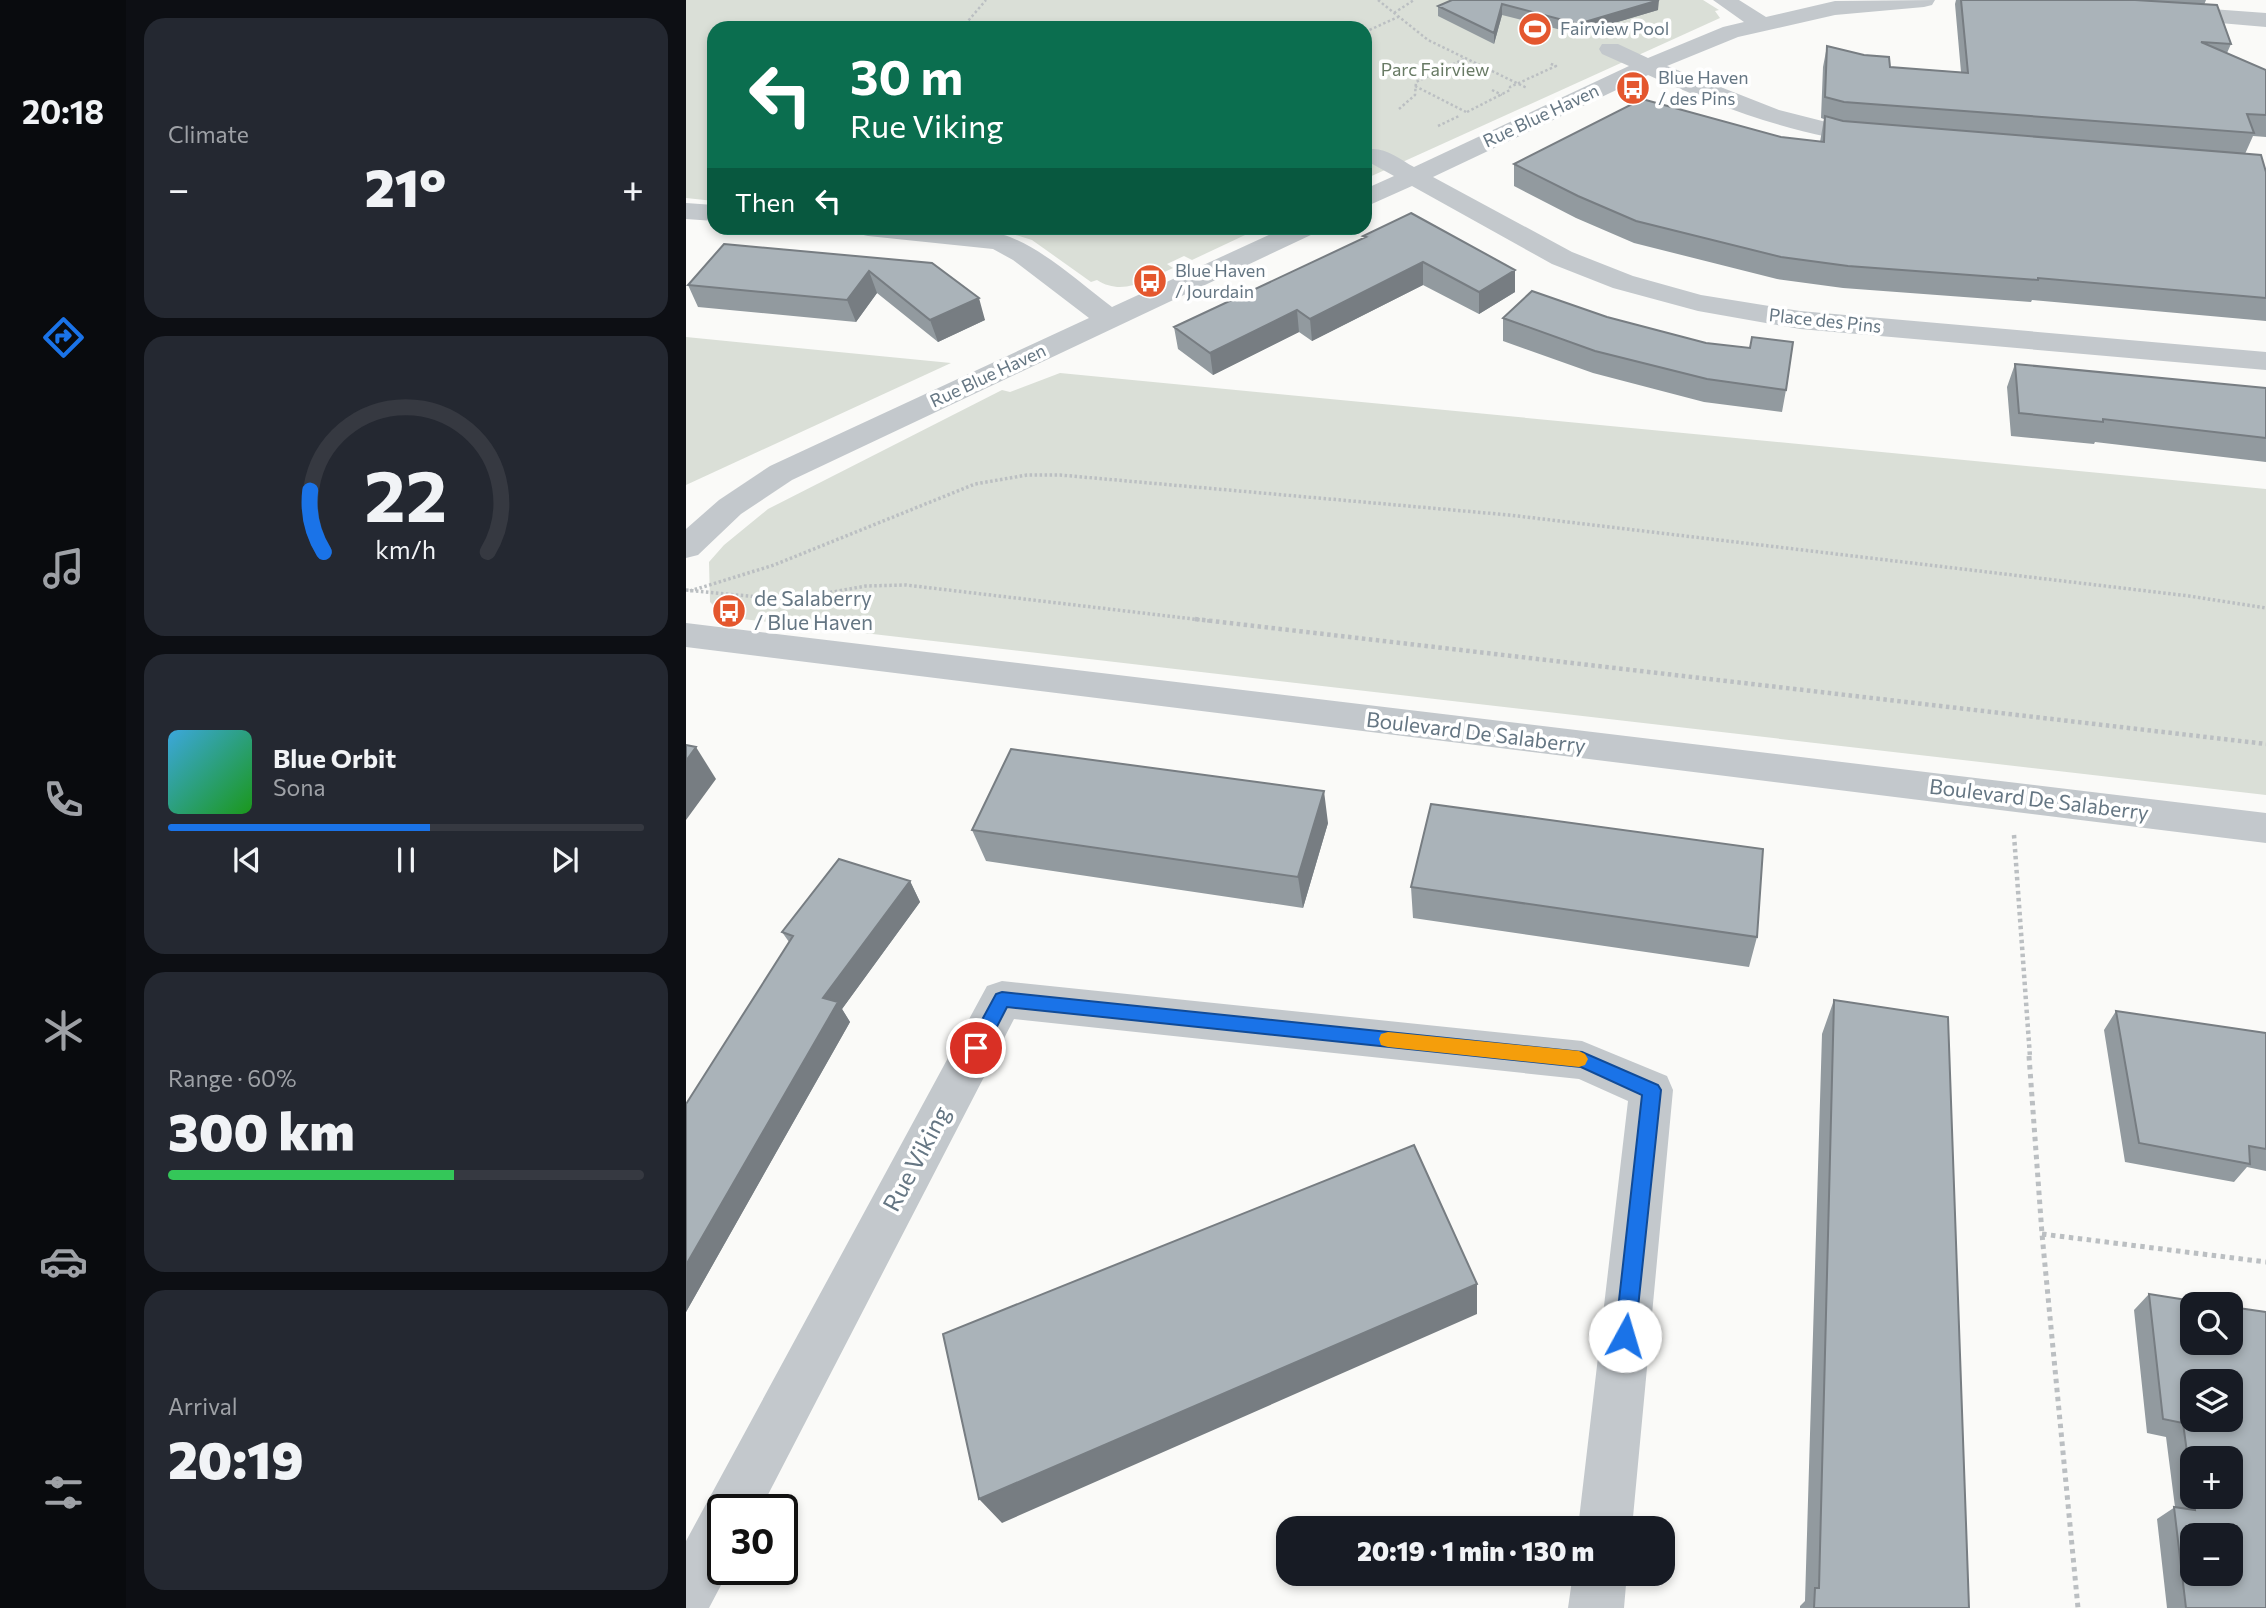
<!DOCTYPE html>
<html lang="en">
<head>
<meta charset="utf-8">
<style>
	body { margin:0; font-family:Commissioner,sans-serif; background:#242831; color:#f1f3f6; height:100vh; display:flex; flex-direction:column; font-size:26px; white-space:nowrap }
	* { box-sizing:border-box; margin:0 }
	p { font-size:23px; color:#9ea1a6 }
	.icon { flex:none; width:38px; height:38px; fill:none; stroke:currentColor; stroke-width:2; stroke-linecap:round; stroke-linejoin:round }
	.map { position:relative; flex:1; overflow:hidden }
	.sheet { display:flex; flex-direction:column; gap:18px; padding:18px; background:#0d0f14; width:560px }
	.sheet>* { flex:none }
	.banner { position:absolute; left:21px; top:21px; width:665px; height:214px; border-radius:21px; box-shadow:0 4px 10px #0003; background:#0b6e4f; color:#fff; overflow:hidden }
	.tools { position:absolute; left:1494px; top:1292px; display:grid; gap:14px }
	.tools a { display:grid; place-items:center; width:63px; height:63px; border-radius:14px; background:#171b24; box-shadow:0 4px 10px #0003; font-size:35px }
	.speed { position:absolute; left:21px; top:1494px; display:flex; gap:14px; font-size:35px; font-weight:700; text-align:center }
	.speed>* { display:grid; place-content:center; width:91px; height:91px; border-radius:50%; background:#171b24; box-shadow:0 4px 10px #0003; line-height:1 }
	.speed .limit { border:4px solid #111; border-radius:10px; background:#fff; color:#111 }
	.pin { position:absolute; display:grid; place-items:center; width:60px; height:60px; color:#fff; margin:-30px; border:4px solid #fff; border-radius:50%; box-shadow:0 2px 7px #0007 }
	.me { position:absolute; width:77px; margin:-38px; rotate:6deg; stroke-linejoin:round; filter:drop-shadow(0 0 5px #0008) }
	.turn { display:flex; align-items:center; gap:24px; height:147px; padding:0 28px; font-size:32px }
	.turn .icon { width:91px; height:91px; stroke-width:2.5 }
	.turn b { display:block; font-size:49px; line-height:60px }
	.then { display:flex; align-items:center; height:66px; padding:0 28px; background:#0003; gap:14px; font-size:26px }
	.big { font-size:52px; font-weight:800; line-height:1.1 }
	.sheet .card { flex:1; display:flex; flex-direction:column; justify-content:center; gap:10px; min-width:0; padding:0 24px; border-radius:21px; background:#242831 }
	.sheet .dial { align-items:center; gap:0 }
	.dial svg { height:182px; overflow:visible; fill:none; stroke:#363941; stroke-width:7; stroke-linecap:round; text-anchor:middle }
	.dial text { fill:#f1f3f6; stroke:none }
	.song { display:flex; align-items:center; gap:21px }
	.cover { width:84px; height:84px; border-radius:10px; background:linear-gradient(135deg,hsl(200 70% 55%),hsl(120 70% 35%)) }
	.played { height:7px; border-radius:4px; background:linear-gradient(90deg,#1a73e8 55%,#363941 55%) }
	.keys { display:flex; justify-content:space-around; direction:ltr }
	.heat { display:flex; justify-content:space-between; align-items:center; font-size:38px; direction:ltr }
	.charge { height:10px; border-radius:5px; background:linear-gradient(90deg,#34c759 60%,#363941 0) }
	.trip { position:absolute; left:590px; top:1516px; width:399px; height:70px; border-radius:21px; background:#171b24; box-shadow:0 4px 10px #0003; font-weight:800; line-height:70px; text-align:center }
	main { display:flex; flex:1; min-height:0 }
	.menu { display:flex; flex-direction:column; width:126px; justify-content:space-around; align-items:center; background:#090b0e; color:#9ea1a6 }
	.menu .icon { width:49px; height:49px }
	.menu .on { color:#1a73e8 }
	.menu b { font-size:32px; color:#f1f3f6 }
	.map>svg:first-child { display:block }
	.green { fill:#dadfd7 }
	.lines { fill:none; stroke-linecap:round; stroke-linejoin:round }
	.path-far3 { stroke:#bbbfc2; stroke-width:2.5; stroke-dasharray:2.5 2.5; stroke-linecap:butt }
	.path-far2 { stroke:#bbbfc2; stroke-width:3.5; stroke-dasharray:2.5 2.5; stroke-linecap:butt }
	.path-far1 { stroke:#bbbfc2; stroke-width:4.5; stroke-dasharray:3.5 3.5; stroke-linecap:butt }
	.path { stroke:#bbbfc2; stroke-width:5; stroke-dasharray:4.5 4.5; stroke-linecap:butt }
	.minor { fill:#c3c8cc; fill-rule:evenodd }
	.wall { fill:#929a9f }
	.shaded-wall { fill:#777d82 }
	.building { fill:#aab3b9; stroke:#777d82; stroke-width:2; fill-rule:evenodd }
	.route { fill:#1a73e8; stroke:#114b97; stroke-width:2 }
	.slow { fill:#f59e0b }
	.labels { text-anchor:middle; stroke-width:7; stroke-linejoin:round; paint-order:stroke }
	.far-poi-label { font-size:18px; fill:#657683; stroke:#fff; text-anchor:start }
	.far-park-label { font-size:18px; fill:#687a64; stroke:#fff }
	.far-street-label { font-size:18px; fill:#657683; stroke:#fff }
	.poi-label { font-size:21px; fill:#657683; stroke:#fff; text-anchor:start }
	.street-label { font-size:21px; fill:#657683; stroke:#fff }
	.near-street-label { font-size:24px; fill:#657683; stroke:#fff }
</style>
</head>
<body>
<main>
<nav class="menu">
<b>20:18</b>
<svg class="icon on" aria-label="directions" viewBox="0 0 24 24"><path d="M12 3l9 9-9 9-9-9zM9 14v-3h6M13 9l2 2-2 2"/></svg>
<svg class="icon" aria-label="music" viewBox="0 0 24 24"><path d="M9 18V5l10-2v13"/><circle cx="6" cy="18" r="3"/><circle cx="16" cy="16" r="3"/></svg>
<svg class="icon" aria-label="phone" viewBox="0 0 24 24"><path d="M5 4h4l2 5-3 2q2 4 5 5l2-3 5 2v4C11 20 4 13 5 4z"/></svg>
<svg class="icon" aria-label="climate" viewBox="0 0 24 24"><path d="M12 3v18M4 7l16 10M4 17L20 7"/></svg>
<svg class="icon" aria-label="car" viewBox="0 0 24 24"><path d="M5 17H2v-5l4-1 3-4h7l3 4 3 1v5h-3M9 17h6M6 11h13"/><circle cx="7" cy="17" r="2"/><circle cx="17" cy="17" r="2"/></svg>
<svg class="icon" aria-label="filters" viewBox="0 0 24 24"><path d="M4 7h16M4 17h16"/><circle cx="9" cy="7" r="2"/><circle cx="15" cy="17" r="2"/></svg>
</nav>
<section class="sheet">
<div class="card"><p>Climate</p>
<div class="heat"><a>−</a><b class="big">21°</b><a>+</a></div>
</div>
<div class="card dial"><svg viewBox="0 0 100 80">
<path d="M14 69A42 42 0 1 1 86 69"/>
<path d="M14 69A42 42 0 0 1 8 42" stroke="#1a73e8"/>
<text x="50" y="56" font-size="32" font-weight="700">22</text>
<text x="50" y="72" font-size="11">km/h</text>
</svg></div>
<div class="card">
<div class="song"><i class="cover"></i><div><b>Blue Orbit</b><p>Sona</p></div></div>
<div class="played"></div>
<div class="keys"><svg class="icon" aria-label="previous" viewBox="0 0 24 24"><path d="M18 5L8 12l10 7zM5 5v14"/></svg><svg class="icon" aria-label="pause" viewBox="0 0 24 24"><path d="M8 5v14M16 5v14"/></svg><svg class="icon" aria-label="next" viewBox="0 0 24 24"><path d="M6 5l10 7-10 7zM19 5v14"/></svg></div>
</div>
<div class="card"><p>Range · 60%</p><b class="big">300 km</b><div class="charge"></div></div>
<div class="card"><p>Arrival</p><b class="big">20:19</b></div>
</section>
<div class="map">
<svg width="1580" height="1608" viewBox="0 0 1580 1608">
	<rect width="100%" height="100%" fill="#fafaf8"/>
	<path class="green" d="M0,0H1017L1033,10L1029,11L1034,18L679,179V28H28V201L0,198Z
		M307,228H574L506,260L498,256L481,264L487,268C463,279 437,297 411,280L405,282L346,240Z
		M0,337L265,363L0,485Z
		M374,373L1580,489V795L39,617L24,602L23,562L38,545L82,509L316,390L324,392Z"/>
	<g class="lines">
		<path class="path-far3" d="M692,0L742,40L841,88
			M708,13L728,0
			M276,28L300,0
			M679,32L712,17
			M729,86L780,112
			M806,90L816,95
			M713,109L729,95L730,82L778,59
			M781,112L824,90V87L870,66L863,63
			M752,126L773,116"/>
		<path class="path-far2" d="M0,590L102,600L180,586L220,585L524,621
			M4,591L88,565L289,484L341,475H374L823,515L1503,596L1580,608"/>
		<path class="path-far1" d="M509,619L1580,744
			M1328,835L1344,1057"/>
		<path class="path" d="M1343,1056L1356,1234L1392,1608
			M1356,1234L1580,1262"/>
		<path class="minor" d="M1027,0H1053L1080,17L1149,1L1249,0L1246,5L1238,7L1149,15L1052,37L981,66L1093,110L1152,125L1196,132L1199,137L1196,142C1179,146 1159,141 1142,137C1079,124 1020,101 962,75L747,177L886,252L947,276L1015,295L1114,311L1580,352V370L1114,329L1012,311L927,288L866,264L726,186L679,207V189L708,176L679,160V150C697,145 712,158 728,167L943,66L916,54L913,49L916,44H932L962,58L1037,27L1058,22Z
			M1484,6L1580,13V27L1476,18L1473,13L1476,8Z
			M0,203L28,205V221L0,219Z
			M169,228C202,225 294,225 324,237C361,252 394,283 426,307L598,228H631L627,234L106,480L55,514L12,555L0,558V529L33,500L84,466L403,318L327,260L307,249L182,236L173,234Z
			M0,623L1580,813V843L0,647Z
			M316,981L896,1041L981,1076L987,1090L946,1528H892L942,1101L893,1079L328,1019L74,1510H37V1570H43L23,1608H0V1541L301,986Z
			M887,1573H941L938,1608H882Z"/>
	</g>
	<path class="wall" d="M766,0L972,10L891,34L816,15L808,44L752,16V6Z
		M1270,0H1520L1518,5L1545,44L1541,53L1580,70V137L1567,136L1559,154L1580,172V321L1346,300L1345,302L1157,288L1091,279L948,243L890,218L828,186V164L1095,137L1134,142L1138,119L1135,118L1137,67L1141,46L1204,67L1275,72L1269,4Z
		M677,236L829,292L793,314L737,285L626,341L613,332L527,375L492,349L488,327L678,238Z
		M246,263L299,320L252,342L191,293L170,322L12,307L2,285Z
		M817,318L1100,390L1096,412L1018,402L907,373L817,341Z
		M1329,364L1580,388V462L1409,442L1408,444L1325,436L1321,387Z
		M642,823L617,908L300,861L286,830Z
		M224,881L234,902L156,1009L164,1022L0,1312V1104L103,942L96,932Z
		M725,887L1071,937L1063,967L727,918Z
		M1148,1000L1283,1608H1114V1606L1119,1601L1136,1034Z
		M1430,1011L1580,1033V1171L1561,1167L1548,1182L1439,1162L1418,1030Z
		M1463,1294L1580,1608H1481L1471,1519L1489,1507L1480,1437L1461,1433L1448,1310Z"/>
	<path class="shaded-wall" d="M973,0L972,10L891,34L892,24Z
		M816,4V15L808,44V33Z
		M737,262V285L626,341L624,319Z
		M829,270V292L793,314V292Z
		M183,271L191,293L170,322L161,300Z
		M293,298L299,320L252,342L244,320Z
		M611,310L613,332L527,375L524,353Z
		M10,747L30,779L0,820V761Z
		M638,791L642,823L617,908L612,877Z
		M224,881L234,902L156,1009L164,1022L0,1312V1265L137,998Z
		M791,1284V1314L316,1523L293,1499Z"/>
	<path class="building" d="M766,0H973L892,24L816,4L808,33L752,6Z
		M1275,0H1449L1531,5L1545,44L1515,42L1580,70V115L1561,114L1568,133L1158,102L1139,97L1141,46L1178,55L1203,57L1204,67L1282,73Z
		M956,99L1095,137L1138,142L1139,116L1157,121L1575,155L1580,172V298L1352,278V280L1162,266L1095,257L950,221L892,196L828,164Z
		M725,213L829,270L793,292L737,262L624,319L611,310L524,353L488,327L680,237L677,236Z
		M38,244L246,263L293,298L244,320L183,271L161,300L2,285Z
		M846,291L921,317L1020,343L1064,348L1066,337L1107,342L1100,390L1021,379L909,351L817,318Z
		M1329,364L1580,388V438L1417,419V422L1333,413Z
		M0,745L10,747L0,761Z
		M325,749L638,791L612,877L286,830Z
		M745,804L1077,849L1071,937L725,887Z
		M153,859L224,881L137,998L152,1002L0,1265V1104L107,936L96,932Z
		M1148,1000L1262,1017L1283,1608H1128L1129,1588H1133Z
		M1430,1011L1580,1033V1149L1563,1146L1564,1164L1453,1143Z
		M728,1145L791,1284L293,1499L257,1334Z
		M1463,1294L1526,1304H1507V1342H1545V1307L1580,1312V1608H1500L1488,1507L1509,1510L1507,1496H1545V1458H1507V1496L1497,1423L1477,1419ZM1507,1381H1545V1419H1507ZM1507,1535H1545V1573H1507Z"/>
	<path class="route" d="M316,992L896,1052L972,1085L975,1090L949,1336L946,1344L939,1347L932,1344L929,1336L956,1095L895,1067L321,1007L297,1054L290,1056L284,1054L281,1048L284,1042L310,994Z"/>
	<path class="slow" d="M702,1032L893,1051L899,1054L902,1059L899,1065L893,1067L702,1047L695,1045L693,1039L695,1034Z"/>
	<defs>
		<g id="stadium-disc" transform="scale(1.75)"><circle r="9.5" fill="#e4572e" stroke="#fff"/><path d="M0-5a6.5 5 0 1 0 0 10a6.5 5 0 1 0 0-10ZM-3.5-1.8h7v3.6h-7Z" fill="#fff"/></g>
		<g id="bus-disc" transform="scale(1.75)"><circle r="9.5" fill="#e4572e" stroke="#fff"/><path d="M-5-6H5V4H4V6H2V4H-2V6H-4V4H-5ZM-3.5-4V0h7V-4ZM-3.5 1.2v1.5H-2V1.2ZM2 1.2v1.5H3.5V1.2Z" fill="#fff"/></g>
	</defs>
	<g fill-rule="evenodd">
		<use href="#stadium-disc" x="849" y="29"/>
		<use href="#bus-disc" x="947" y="88"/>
		<use href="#bus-disc" x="464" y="281"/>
		<use href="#bus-disc" x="43" y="611"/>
	</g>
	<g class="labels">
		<g class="far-poi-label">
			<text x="874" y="35">Fairview Pool</text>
			<text x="972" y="84">Blue Haven<tspan x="972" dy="21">/ des Pins</tspan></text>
			<text x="489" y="277">Blue Haven<tspan x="489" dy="21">/ Jourdain</tspan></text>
		</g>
		<g class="far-park-label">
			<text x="749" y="76">Parc Fairview</text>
		</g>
		<g class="far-street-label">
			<text transform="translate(855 116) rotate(-25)" y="6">Rue Blue Haven</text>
			<text transform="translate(1139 321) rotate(6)" y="6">Place des Pins</text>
			<text transform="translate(302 376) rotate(-25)" y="6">Rue Blue Haven</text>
		</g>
		<g class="poi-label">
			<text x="68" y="606">de Salaberry<tspan x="68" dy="24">/ Blue Haven</tspan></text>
		</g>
		<g class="street-label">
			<text transform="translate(790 733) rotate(7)" y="7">Boulevard De Salaberry</text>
			<text transform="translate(1353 800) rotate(7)" y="7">Boulevard De Salaberry</text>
		</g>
		<g class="near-street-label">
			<text transform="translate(231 1159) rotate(-62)" y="8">Rue Viking</text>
		</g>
	</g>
</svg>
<div class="tools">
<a><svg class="icon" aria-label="search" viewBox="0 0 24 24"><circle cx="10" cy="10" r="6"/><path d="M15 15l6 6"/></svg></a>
<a><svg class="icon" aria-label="layers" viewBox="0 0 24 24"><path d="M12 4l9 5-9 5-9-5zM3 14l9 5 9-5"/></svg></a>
<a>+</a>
<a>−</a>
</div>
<div class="speed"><div class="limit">30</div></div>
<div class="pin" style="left:290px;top:1048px;background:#d93025"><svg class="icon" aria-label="arrive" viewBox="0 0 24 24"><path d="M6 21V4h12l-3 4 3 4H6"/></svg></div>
<svg class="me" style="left:939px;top:1336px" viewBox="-20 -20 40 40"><circle r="19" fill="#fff"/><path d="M0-13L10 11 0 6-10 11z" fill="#1a73e8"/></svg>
<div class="trip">20:19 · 1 min · 130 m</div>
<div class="banner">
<div class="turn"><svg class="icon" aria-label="left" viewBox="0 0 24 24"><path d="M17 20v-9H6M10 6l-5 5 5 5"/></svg><div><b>30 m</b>Rue Viking</div></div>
<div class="then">Then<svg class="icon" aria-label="left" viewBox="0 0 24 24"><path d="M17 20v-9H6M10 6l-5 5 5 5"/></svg></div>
</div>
</div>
</main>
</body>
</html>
